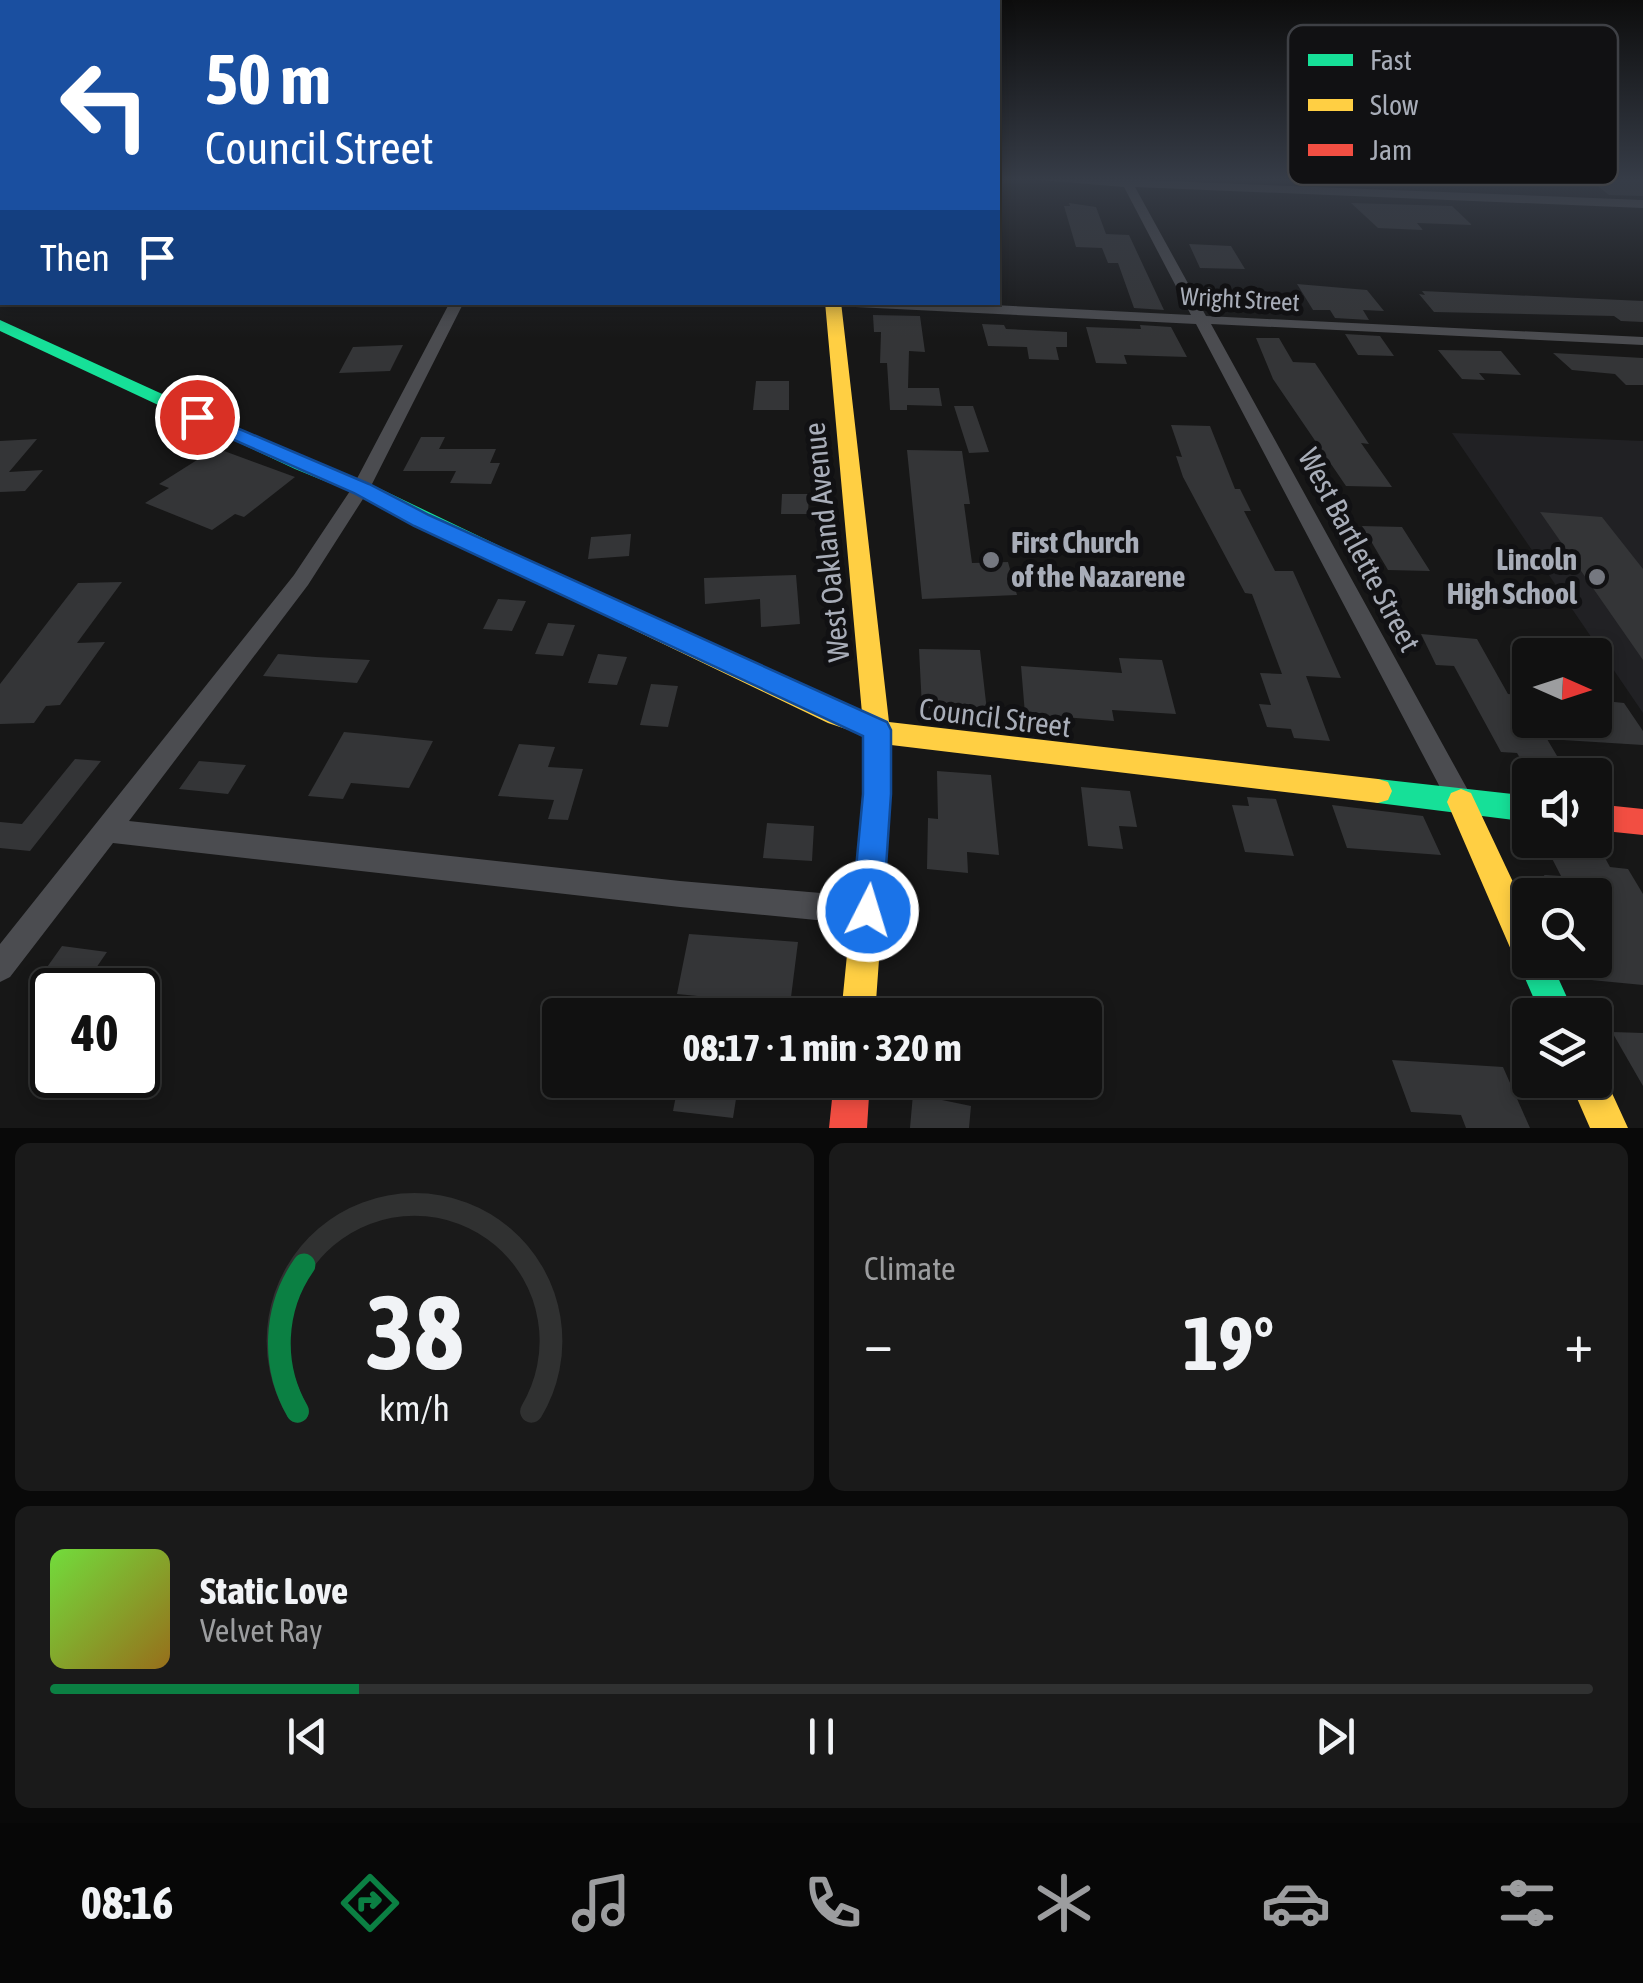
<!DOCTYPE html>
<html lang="en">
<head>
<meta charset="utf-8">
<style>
	body { margin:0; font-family:"Asap Condensed",sans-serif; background:#1a1a1a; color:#f1f3f6; height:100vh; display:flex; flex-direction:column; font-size:38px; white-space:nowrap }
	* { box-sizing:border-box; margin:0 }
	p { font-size:32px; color:#9c9d9f }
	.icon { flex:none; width:55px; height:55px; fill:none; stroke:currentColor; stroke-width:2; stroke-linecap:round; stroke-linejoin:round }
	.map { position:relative; height:1128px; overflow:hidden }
	.side { display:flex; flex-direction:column; gap:15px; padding:15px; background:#090909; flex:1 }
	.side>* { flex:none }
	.top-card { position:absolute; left:0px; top:0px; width:1000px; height:305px; box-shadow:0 5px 15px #0003,0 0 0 2px #303131; background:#1a4fa0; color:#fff; overflow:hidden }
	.needle { width:65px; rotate:93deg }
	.controls { position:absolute; left:1512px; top:638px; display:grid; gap:20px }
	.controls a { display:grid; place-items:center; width:100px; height:100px; border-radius:10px; background:#111; box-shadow:0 5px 15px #0003,0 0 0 2px #303131; font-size:50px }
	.speed { position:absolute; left:30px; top:968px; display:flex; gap:20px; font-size:50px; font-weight:700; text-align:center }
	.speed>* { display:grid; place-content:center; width:130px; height:130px; border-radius:50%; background:#111; box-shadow:0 5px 15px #0003,0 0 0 2px #303131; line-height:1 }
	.speed .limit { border:5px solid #111; border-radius:15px; background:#fff; color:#111 }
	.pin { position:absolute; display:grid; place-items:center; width:85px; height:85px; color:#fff; margin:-42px; border:5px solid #fff; border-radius:50%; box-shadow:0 2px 10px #0007 }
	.me { position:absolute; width:110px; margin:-55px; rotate:5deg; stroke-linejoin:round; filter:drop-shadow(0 0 8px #0008) }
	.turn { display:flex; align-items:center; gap:35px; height:210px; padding:0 40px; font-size:45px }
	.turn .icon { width:130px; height:130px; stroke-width:2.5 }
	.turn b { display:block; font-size:70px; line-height:85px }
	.then { display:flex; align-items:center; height:95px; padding:0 40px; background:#0003; gap:20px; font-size:38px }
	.big { font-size:75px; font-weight:700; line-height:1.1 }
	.side .tile { flex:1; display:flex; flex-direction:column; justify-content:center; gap:15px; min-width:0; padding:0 35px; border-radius:15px; background:#1a1a1a }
	.side .dial { align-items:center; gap:0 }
	.dial svg { height:260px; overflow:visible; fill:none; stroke:#303131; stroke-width:7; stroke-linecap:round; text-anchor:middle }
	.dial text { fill:#f1f3f6; stroke:none }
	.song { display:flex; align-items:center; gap:30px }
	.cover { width:120px; height:120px; border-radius:15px; background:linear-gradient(135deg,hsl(100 70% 55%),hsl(40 70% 35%)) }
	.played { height:10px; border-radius:5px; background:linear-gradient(90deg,#0b8043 20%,#303131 20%) }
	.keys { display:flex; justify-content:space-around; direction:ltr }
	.heat { display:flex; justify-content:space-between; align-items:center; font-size:55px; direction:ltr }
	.side .tiles { flex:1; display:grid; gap:15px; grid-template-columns:1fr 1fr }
	.tile:last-child { grid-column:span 2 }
	.trip { position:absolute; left:542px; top:998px; width:560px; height:100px; border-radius:10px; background:#111; box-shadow:0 5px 15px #0003,0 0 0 2px #303131; font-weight:700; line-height:100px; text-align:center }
	.tabs { display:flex; height:160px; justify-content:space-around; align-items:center; background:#070707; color:#9c9d9f }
	.tabs .icon { width:70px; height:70px }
	.tabs .on { color:#0b8043 }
	.tabs b { font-size:45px; color:#f1f3f6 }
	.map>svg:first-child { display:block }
	.built { fill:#212124 }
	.building { fill:#343537 }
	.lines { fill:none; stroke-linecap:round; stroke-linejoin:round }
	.street { fill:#4b4c50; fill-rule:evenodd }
	.fast { fill:#16e098; fill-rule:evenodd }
	.slow { fill:#ffcf43; fill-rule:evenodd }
	.jam { fill:#f24e42; fill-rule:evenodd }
	.route { fill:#1a73e8; stroke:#114b97; stroke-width:2.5 }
	.poi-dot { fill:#757880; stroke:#111113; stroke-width:4 }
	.labels { text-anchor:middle; stroke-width:10; stroke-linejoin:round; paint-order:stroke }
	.far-street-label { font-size:25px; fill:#a8adb8; stroke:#111113 }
	.street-label { font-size:30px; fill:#a8adb8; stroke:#111113 }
	.poi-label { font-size:30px; font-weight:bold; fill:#a8adb8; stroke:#111113; text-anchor:start }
	.key { fill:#111113; stroke:#3e4045; stroke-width:2.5 }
	.key-label { font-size:28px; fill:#a8adb8 }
</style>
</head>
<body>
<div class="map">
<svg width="1643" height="1128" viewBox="0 0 1643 1128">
	<rect width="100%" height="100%" fill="#171717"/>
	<path class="built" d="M1452,433L1643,441V713Z"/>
	<path class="building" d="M1590,180H1643V196L1609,195Z
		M1069,203L1096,207L1106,234L1129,235L1164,310L1134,308L1118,263H1108L1102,248L1076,247L1064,206H1070Z
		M1351,203L1452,206L1472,225L1417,223L1423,230L1378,228Z
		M1189,244L1231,246L1245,269L1200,268Z
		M1297,284L1367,290L1384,311L1363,310L1369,320L1335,318L1330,310H1313Z
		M1422,291L1643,301V322L1621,321L1614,316L1434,312L1419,294L1425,295Z
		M873,315L920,316L925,352L909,351L908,388H939L942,406L907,405V410H890L887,363H880L881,332H874Z
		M982,324L1004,325L1006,329L1067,332V347H1056L1059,360L1029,359L1027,347L988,346Z
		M1140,325L1171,327L1187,357L1124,355L1127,364L1096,363L1086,327L1141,329Z
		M1345,334L1380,336L1394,356L1358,355Z
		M1256,338H1279L1293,362L1315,363L1369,444L1361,443L1392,487L1346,486L1273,379Z
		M403,345L390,371L339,373L353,347Z
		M1438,350L1501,351L1521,375L1479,373L1485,380L1462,379Z
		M1553,353L1643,358V385H1626L1615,374L1572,370Z
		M756,381H789V410H753Z
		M954,406H973L989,452L969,453Z
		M1171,425L1210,426L1235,489H1240L1251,511H1244L1275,571H1293L1341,678L1306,676L1330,741L1294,738L1291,729L1267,727L1259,704L1271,705L1260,673L1282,674L1252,594L1245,593L1183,477L1176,456L1182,457Z
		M421,437H445L439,449H496L490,463H500L491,484L450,483L456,471H403Z
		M37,439L9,472L43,470L25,491L0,492V441Z
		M216,448L295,477L244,517L235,514L212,530L145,503L169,488L159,484Z
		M907,450L962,451L970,504H964L972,563L1008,562L1017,595L922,599Z
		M782,494H809L808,514H781Z
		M1540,512L1602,517L1643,569V660Z
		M1362,526L1402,527L1430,571L1388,570Z
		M631,534L629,556L588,559L591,537Z
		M796,575L800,624L761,627L760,599L705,604L704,578Z
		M122,582L77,643L105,642L60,705L46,706L34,723L0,724V684L78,583Z
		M498,599L526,601L512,631L483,629Z
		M548,623L575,625L563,656L535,654Z
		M1421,634L1477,639L1508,694L1521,695L1530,711V720H1595V700L1624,703L1643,731V745L1547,739L1563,766L1523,763L1517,753L1501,752L1454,666L1436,665Z
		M919,649L980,650L987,711L922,708Z
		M278,654L316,657L370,660L357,683L263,676Z
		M598,654L627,657L617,685L588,683Z
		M1119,658L1162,660L1176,714L1112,710L1114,721L1025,714L1021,666L1122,673Z
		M651,684L678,686L668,727L640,725Z
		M344,732L376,735L433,741L409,788L351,783L343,799L308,796Z
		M519,744L555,747L548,767L583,769L568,820L548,819L554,800L498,796Z
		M75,759L101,761L30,851L0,848V822L22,824Z
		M199,761L246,765L228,794L179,789Z
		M937,771L991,775L999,855L967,852L968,873L927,869L928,818L938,819Z
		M1081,787L1130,791L1137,827L1119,826L1123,849L1088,846Z
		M1247,797L1276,799L1294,856L1245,852L1232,805L1249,806Z
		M1332,805L1423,816L1441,855L1347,848Z
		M767,823L814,826L812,861L763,858Z
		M1544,843L1599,847L1610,867L1628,869L1643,894V985L1591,980L1582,960H1595V895H1553L1544,875L1561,876Z
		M689,934L798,942L790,1005L677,994Z
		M62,946L107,952L81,990L33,987Z
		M1612,1032L1643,1033V1086Z
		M1392,1060L1503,1067L1530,1128H1466L1461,1115L1411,1112Z
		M679,1080H739L733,1118L673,1111Z
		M913,1094L971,1106L969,1128H910Z"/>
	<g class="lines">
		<path class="street" d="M1040,180H1141L1643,200V208L1135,187L1206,316L1643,337V345L1211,324L1470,794L1474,802L1470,810L1461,813L1452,810L1196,324L835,306L828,302H933L1191,315L1124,187Z
			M0,258H2V266H0Z
			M450,302H464L370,488L308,585L129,821L680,881L868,897L878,901L882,911L878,921L868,925L680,907L113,843L10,977L0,982V944L294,575L352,488Z"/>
		<path class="fast" d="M0,320L309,461L368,483L644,615L648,621L644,627H628L354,493L295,469L0,331Z
			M1378,779L1530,796V822L1378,803L1368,800L1364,791L1368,782Z
			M1530,945V960H1550L1575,1015H1541L1517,960L1521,948Z"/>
		<path class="slow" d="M825,302H841L889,722L1378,779L1388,782L1392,791L1388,800L1378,803L891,745V794L875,1015H841L863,794L864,735L828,723L628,627L624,621L628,615H644L862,713Z
			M1461,789L1471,793L1530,918V960H1544L1542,966L1530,970L1518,966L1447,802L1451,793Z
			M1595,1065L1600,1067L1628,1128H1590L1569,1080H1595Z"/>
		<path class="jam" d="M1595,804L1643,809V835L1595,830Z
			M834,1080H870L867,1128H829Z"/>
	</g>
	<linearGradient id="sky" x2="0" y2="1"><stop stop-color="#0d0d0d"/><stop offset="0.53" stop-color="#363c47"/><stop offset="1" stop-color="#363c47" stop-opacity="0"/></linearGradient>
	<rect width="1643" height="338" fill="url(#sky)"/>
	<path class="route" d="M197,411L369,484L429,515L887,722L891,730V794L883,911L879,922L868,926L856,922L852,911L863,794V736L414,526L354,493L191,421V413Z"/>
	<g class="poi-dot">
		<circle cx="991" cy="560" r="10"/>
		<circle cx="1597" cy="577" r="10"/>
	</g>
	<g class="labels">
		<g class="far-street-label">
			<text transform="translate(1240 299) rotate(3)" y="9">Wright Street</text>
		</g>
		<g class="street-label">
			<text transform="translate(827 542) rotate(-96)" y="10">West Oakland Avenue</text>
			<text transform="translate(1359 550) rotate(62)" y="10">West Bartlette Street</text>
			<text transform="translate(995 718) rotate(7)" y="10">Council Street</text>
		</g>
		<g class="poi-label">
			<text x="1011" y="553">First Church<tspan x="1011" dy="34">of the Nazarene</tspan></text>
			<text x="1577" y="570" text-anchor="end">Lincoln<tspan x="1577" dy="34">High School</tspan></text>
		</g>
	</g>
	<rect x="1288" y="25" width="330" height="160" rx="15" class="key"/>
	<rect x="1308" y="54" width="45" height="12" fill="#16e098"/>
	<rect x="1308" y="99" width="45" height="12" fill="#ffcf43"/>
	<rect x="1308" y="144" width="45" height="12" fill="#f24e42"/>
	<g class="key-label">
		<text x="1370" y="70">Fast</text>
		<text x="1370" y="115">Slow</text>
		<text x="1370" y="160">Jam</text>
	</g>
</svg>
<div class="controls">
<a><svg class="needle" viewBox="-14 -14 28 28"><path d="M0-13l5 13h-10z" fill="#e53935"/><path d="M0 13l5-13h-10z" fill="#9c9d9f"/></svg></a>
<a><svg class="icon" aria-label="sound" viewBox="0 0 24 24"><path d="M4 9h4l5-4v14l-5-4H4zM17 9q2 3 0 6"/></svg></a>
<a><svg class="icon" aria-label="search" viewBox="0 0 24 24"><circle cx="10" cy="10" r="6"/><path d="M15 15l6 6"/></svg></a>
<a><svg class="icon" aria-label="layers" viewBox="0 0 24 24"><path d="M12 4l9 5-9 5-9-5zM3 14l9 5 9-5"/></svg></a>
</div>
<div class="speed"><div class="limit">40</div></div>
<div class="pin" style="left:197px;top:417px;background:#d93025"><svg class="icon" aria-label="arrive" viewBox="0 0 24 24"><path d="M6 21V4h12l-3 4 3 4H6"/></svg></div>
<svg class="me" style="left:868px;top:911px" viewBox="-20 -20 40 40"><circle r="17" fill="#1a73e8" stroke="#fff" stroke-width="3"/><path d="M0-11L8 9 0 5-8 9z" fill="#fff"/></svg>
<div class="trip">08:17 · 1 min · 320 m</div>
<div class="top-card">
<div class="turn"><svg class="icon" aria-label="left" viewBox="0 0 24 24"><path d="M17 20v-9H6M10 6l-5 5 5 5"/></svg><div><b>50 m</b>Council Street</div></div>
<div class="then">Then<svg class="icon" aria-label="arrive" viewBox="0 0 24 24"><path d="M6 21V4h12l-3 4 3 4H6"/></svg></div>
</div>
</div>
<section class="side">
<div class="tiles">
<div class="tile dial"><svg viewBox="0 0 100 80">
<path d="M14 69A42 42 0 1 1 86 69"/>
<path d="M14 69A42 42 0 0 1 16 24" stroke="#0b8043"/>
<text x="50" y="56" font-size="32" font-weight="700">38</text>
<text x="50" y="72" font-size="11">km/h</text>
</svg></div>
<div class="tile"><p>Climate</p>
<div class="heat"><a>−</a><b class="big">19°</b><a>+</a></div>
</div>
<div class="tile">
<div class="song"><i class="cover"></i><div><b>Static Love</b><p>Velvet Ray</p></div></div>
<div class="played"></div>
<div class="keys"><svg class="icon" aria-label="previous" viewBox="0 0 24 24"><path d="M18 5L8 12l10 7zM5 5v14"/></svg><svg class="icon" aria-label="pause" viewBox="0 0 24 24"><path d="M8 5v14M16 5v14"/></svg><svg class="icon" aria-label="next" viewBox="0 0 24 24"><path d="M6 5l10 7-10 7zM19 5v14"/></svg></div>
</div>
</div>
</section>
<nav class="tabs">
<b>08:16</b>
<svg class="icon on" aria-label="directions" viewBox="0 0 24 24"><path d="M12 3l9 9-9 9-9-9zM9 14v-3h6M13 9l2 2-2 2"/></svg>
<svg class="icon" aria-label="music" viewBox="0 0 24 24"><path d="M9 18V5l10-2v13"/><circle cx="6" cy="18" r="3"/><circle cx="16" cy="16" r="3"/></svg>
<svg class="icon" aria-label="phone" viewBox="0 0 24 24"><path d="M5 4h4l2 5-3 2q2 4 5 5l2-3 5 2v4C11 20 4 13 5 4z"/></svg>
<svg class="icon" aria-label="climate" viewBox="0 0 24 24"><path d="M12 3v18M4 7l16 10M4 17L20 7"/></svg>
<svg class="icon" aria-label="car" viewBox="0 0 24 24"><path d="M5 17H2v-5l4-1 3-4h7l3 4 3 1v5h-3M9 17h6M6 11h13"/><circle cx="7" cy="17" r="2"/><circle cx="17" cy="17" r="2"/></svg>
<svg class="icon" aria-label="filters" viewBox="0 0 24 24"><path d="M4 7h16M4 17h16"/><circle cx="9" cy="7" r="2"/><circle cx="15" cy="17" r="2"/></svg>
</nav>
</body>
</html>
